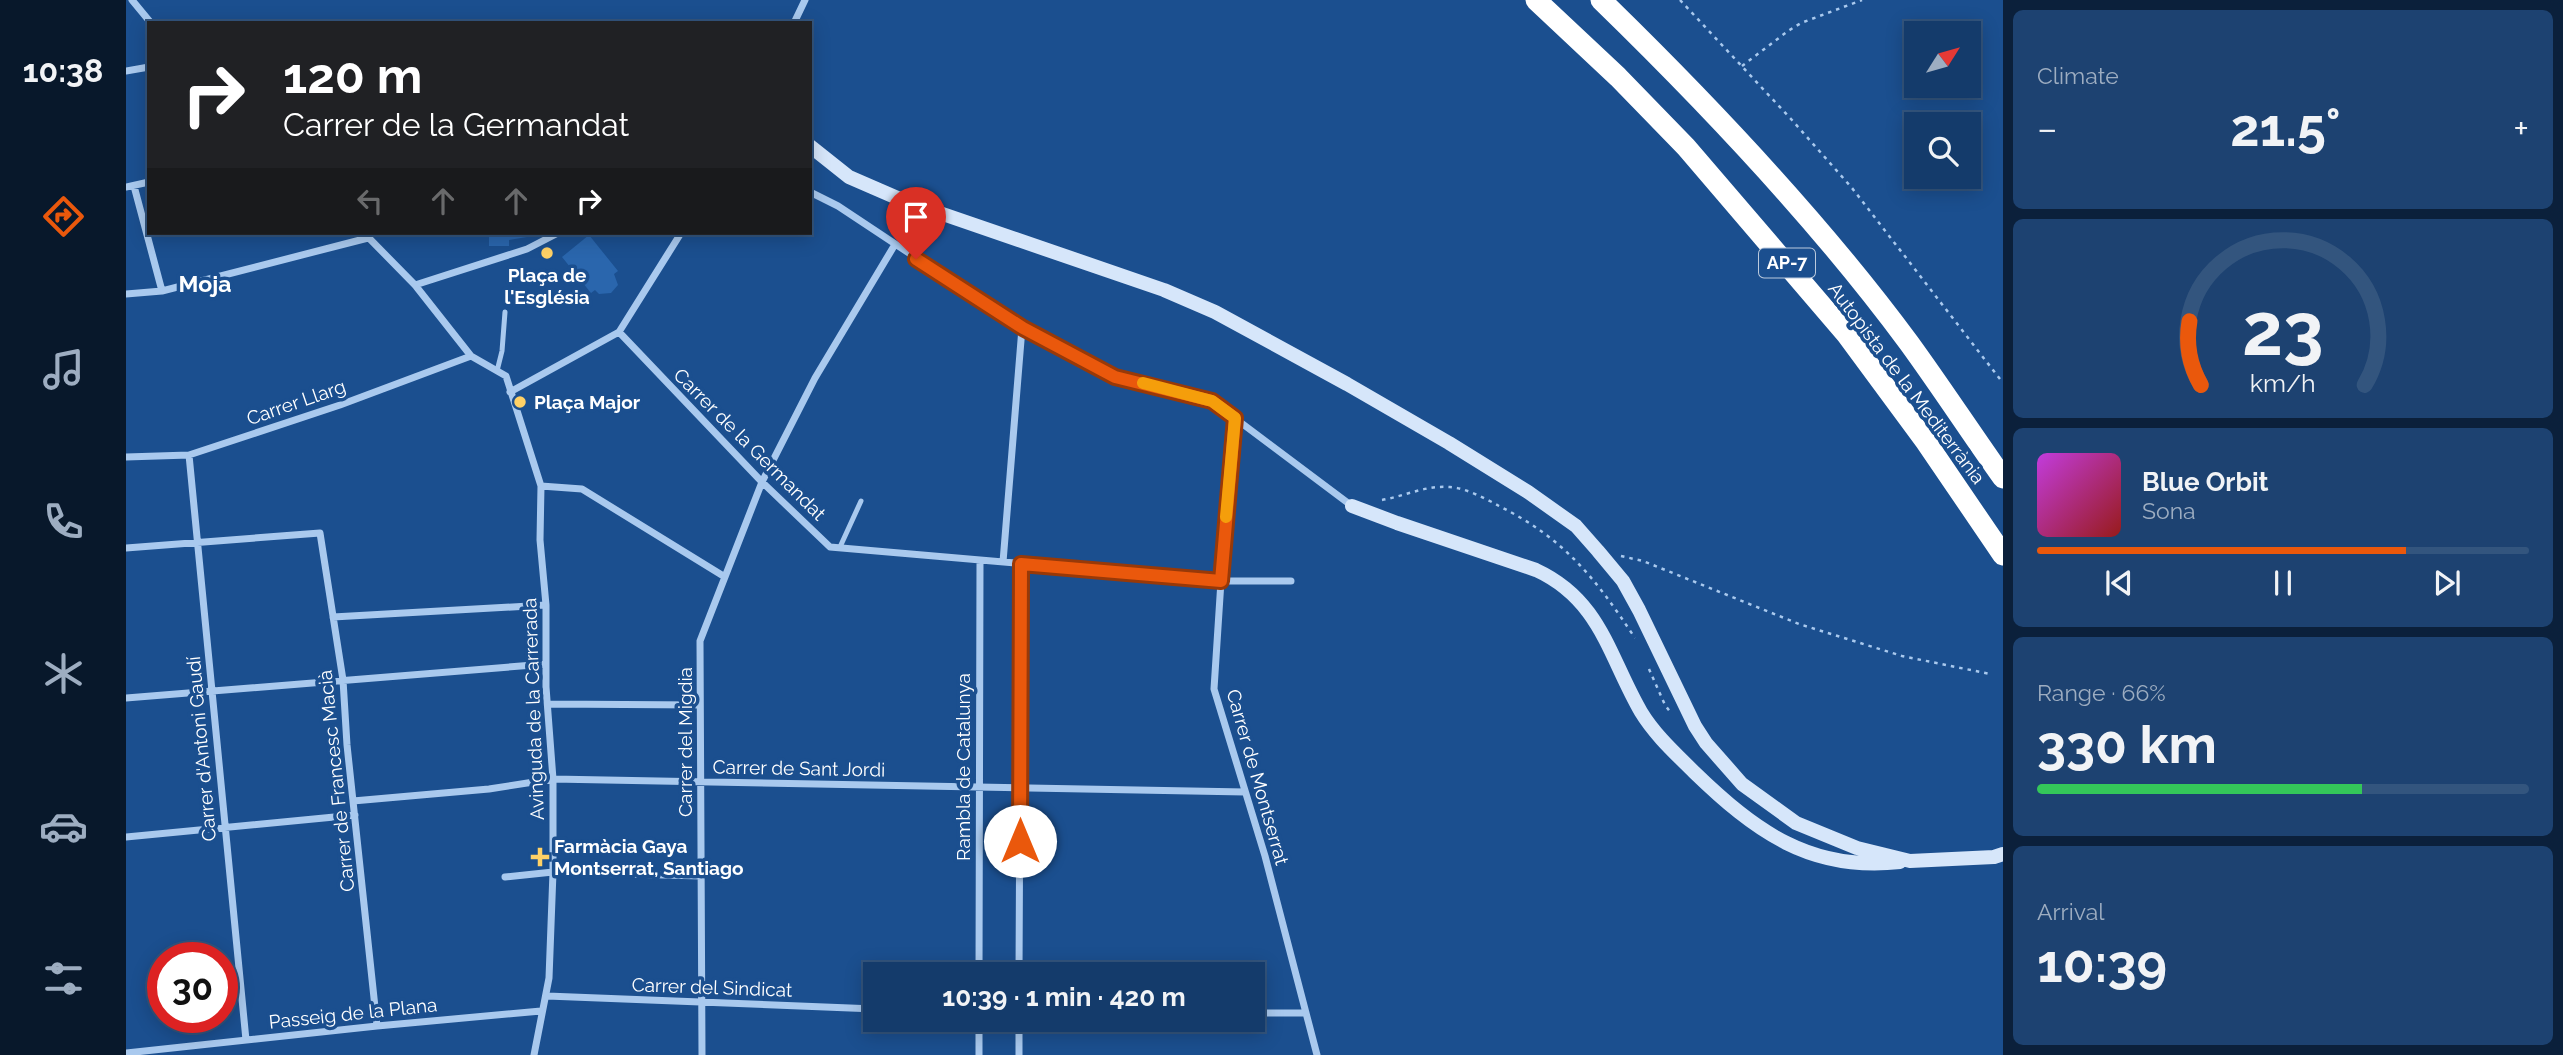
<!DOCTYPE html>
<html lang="en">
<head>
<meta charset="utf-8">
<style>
	body { margin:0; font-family:Raleway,sans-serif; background:#1d4271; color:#f1f3f6; height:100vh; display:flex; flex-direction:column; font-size:26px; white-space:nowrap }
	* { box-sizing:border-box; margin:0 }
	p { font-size:23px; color:#9dadc1 }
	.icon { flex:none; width:38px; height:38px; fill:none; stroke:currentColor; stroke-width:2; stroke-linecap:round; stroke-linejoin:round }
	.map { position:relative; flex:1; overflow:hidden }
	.details { display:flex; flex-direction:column; gap:10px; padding:10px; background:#0b203b; width:560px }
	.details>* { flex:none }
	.top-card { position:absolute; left:21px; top:21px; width:665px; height:214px; border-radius:0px; box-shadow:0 4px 18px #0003,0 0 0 2px #33557e; background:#202124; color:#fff; overflow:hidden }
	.needle { width:46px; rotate:53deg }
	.tools { position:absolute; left:1778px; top:21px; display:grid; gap:14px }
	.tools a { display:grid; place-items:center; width:77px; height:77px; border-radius:0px; background:#143b6b; box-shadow:0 4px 18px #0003,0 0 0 2px #33557e; font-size:35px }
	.speed { position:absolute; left:21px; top:942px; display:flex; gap:14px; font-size:35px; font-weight:700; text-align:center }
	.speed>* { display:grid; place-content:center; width:91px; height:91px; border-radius:50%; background:#143b6b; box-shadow:0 4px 18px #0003,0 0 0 2px #33557e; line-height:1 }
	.speed .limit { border:10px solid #d22; background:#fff; color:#111 }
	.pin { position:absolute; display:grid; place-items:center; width:60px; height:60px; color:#fff; margin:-72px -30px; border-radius:50% 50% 50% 0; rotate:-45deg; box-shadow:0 0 7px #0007 }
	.pin .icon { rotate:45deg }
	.me { position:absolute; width:77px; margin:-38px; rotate:0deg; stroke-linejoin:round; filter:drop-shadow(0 0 5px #0008) }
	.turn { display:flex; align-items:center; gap:24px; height:147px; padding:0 21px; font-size:32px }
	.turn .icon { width:91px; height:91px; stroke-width:2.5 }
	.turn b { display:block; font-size:49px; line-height:60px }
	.lanes { display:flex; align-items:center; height:66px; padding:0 21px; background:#0003; justify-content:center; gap:35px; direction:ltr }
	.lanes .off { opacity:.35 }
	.big { font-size:52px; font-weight:700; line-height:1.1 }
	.details .card { flex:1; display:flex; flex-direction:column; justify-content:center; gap:10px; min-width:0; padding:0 24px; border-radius:10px; background:#1d4271 }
	.details .dial { align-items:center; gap:0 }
	.dial svg { height:182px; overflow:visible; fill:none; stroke:#33557e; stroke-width:7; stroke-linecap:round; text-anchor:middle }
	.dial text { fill:#f1f3f6; stroke:none }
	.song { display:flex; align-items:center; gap:21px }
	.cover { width:84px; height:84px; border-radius:10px; background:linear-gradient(135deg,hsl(290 70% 55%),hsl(0 70% 35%)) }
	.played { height:7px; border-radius:4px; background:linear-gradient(90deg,#ea580c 75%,#33557e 75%) }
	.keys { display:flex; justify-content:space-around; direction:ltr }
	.heat { display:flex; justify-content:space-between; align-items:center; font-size:38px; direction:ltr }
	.charge { height:10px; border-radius:5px; background:linear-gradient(90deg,#34c759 66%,#33557e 0) }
	.trip { position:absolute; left:737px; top:962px; width:402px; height:70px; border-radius:0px; background:#143b6b; box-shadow:0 4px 18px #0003,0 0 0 2px #33557e; font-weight:700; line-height:70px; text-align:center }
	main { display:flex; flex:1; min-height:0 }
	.dock { display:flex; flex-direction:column; width:126px; justify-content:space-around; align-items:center; background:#08182b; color:#9dadc1 }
	.dock .icon { width:49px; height:49px }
	.dock .selected { color:#ea580c }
	.dock b { font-size:32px; color:#f1f3f6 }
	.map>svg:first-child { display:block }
	.building { fill:#2a66ad }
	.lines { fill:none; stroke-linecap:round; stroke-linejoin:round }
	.path { stroke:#a9c9ee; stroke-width:2.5; stroke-dasharray:3.5 5; stroke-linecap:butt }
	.lane { stroke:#a9c9ee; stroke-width:5 }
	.street { stroke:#a9c9ee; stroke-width:7 }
	.secondary { stroke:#d6e6fa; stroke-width:14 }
	.highway { stroke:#fff; stroke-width:21 }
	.route-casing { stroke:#983908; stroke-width:18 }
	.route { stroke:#ea580c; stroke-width:12 }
	.slow { stroke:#f59e0b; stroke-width:12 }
	.poi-dot { fill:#ffd166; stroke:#1b4f8f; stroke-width:2.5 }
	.labels { text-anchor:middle; stroke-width:7; stroke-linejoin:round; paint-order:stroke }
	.shield { fill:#1b4f8f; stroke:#bbcadd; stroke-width:2 }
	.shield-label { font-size:18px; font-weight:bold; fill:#fff }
	.poi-label { font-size:19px; font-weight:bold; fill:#fff; stroke:#1b4f8f; text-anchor:start }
	.street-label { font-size:19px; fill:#fff; stroke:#1b4f8f }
	.quarter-label { font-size:23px; font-weight:bold; fill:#fff; stroke:#1b4f8f }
</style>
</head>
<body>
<main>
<nav class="dock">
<b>10:38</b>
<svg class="icon selected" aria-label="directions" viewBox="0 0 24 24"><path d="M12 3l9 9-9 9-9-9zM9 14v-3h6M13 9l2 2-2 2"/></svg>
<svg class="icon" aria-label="music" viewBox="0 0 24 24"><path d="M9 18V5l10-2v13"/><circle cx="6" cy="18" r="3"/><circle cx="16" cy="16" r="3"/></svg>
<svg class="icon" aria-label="phone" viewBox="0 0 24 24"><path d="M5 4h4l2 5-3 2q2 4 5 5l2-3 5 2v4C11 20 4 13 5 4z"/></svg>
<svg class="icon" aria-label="climate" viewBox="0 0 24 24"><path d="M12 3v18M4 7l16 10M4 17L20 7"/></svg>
<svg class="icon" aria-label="car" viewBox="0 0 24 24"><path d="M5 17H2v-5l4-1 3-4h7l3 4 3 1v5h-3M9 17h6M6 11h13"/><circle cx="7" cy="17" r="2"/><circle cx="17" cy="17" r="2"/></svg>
<svg class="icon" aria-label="filters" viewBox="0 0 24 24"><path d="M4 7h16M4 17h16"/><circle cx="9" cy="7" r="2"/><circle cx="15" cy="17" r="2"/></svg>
</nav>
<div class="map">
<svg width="1877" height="1055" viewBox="0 0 1877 1055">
	<rect width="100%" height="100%" fill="#1b4f8f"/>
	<path class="building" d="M363,233H401V237L383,240V246H363Z
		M463,235L492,271L488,274L492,285L485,293L473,294L469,290L465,293L436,257Z"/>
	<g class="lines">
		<path class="path" d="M1554,0L1665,119L1726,188L1877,383
			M1616,66L1662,31L1675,23L1736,0
			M1256,500C1279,496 1300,485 1324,487C1339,488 1359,498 1373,506C1439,539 1469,578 1509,638
			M1495,556L1517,561L1673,624L1776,656L1864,674
			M1523,669L1539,705L1545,713"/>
		<path class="lane" d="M371,371L376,351L379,312
			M714,547L735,501"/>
		<path class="street" d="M6,0L25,23
			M668,23L679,0
			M0,71L23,67
			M8,186L36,291
			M0,187L23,182
			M684,192L712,206L896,328L990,377L1086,401L1226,506
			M238,233L289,285L345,356L380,376L415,486L414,540L420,605V687L427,779V872L423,978L408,1055
			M289,285L401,249L432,233
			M0,294L36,291L242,238
			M493,332L636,482L704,547L1095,581H1165
			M384,392L493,332L555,233
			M1109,418L1095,581L1088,689L1139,856L1191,1055
			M63,455L120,1040
			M0,457L63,455L214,405L345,356
			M415,486L456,489L599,577
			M0,548L194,533L217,680L221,745L251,1026
			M877,562L896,328
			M207,617L420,605
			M0,698L420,664
			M422,704L574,705
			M227,801L363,789L427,779L1119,792
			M0,837L229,815
			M379,877L427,872L575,876
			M853,975L854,560
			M893,975L895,564
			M421,996L749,1009
			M1127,1013H1180
			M0,1053L251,1026L415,1011
			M576,1055L574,641L636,482L689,378L768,246
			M853,1055V1020
			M893,1055V1020"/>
		<path class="secondary" d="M684,146L723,177L776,200L1038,290L1089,312L1221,384L1323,443L1402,492L1450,526L1472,551L1497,581L1513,610L1569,726L1580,743L1616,784L1670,823L1731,848L1784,861L1868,857L1877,854
			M1226,506L1271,523L1410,570C1475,600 1483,657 1515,712C1529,735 1549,753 1568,772C1629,831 1684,872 1774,862"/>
		<path class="highway" d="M1410,0L1492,77L1560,147L1721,335L1800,442L1877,555
			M1475,0C1584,106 1693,221 1783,343C1815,387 1845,433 1877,478"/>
	</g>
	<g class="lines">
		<g class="route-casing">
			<path id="route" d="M790,259L897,328L989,377L1086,401L1109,418L1095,581L895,564L894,841"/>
		</g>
		<use href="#route" class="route"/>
		<path class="slow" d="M1017,383L1086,401L1109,418L1100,517"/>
	</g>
	<g class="poi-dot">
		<circle cx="421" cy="253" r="7"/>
		<circle cx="394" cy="402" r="7"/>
		<path d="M410.5 846.5h7v7h7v7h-7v7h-7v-7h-7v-7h7z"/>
	</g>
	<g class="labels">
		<rect class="shield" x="1633" y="248.5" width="56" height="29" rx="5"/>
		<g class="shield-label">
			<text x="1661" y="269">AP-7</text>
		</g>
		<g class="poi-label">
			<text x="421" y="282" text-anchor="middle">Plaça de<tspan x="421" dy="22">l'Església</tspan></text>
			<text x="408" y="409">Plaça Major</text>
			<text x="428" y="853">Farmàcia Gaya<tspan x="428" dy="22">Montserrat, Santiago</tspan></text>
		</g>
		<g class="street-label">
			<text transform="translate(1781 383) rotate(53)" y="7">Autopista de la Mediterrània</text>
			<text transform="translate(170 402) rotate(-19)" y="7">Carrer Llarg</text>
			<text transform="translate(624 444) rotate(45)" y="7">Carrer de la Germandat</text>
			<text transform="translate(407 709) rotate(-92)" y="7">Avinguda de la Carrerada</text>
			<text transform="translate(559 742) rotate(-90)" y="7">Carrer del Migdia</text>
			<text transform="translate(75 749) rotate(-95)" y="7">Carrer d'Antoni Gaudí</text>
			<text transform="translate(837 767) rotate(-90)" y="7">Rambla de Catalunya</text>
			<text transform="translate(673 768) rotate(1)" y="7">Carrer de Sant Jordi</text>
			<text transform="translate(1132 777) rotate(74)" y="7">Carrer de Montserrat</text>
			<text transform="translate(210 781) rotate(-96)" y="7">Carrer de Francesc Macià</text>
			<text transform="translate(586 987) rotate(2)" y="7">Carrer del Sindicat</text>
			<text transform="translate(227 1013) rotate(-6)" y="7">Passeig de la Plana</text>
		</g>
		<g class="quarter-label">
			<text x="79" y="292">Moja</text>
		</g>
	</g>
</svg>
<div class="tools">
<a><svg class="needle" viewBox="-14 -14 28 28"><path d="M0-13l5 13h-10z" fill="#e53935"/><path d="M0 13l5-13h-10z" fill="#9dadc1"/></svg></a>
<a><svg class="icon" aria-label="search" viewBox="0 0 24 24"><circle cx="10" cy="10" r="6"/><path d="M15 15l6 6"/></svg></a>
</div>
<div class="speed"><div class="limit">30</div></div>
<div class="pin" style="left:790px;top:259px;background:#d93025"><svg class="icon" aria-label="arrive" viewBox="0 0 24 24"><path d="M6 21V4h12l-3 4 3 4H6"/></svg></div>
<svg class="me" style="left:894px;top:841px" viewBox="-20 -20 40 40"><circle r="19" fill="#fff"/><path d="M0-13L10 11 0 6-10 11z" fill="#ea580c"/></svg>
<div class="trip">10:39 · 1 min · 420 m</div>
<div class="top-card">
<div class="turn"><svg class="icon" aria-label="right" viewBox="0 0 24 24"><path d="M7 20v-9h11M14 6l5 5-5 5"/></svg><div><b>120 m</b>Carrer de la Germandat</div></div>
<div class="lanes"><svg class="icon off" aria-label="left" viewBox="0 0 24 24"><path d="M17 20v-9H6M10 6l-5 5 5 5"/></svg><svg class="icon off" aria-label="ahead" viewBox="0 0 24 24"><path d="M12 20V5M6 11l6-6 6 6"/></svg><svg class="icon off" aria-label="ahead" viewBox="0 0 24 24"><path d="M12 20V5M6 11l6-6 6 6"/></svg><svg class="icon" aria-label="right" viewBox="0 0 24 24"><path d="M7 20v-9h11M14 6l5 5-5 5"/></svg></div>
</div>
</div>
<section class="details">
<div class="card"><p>Climate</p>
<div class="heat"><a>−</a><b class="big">21.5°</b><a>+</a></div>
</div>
<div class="card dial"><svg viewBox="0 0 100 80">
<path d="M14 69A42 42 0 1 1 86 69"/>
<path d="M14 69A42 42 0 0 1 9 41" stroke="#ea580c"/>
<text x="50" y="56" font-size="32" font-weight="700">23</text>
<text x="50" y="72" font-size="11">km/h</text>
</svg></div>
<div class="card">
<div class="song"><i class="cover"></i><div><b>Blue Orbit</b><p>Sona</p></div></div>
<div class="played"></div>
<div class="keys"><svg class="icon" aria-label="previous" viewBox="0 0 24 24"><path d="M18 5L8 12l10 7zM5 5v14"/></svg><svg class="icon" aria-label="pause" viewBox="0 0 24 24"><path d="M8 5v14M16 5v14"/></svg><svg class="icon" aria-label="next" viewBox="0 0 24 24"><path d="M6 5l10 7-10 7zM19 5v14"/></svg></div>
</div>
<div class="card"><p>Range · 66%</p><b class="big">330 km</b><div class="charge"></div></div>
<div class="card"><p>Arrival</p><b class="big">10:39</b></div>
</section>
</main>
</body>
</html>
